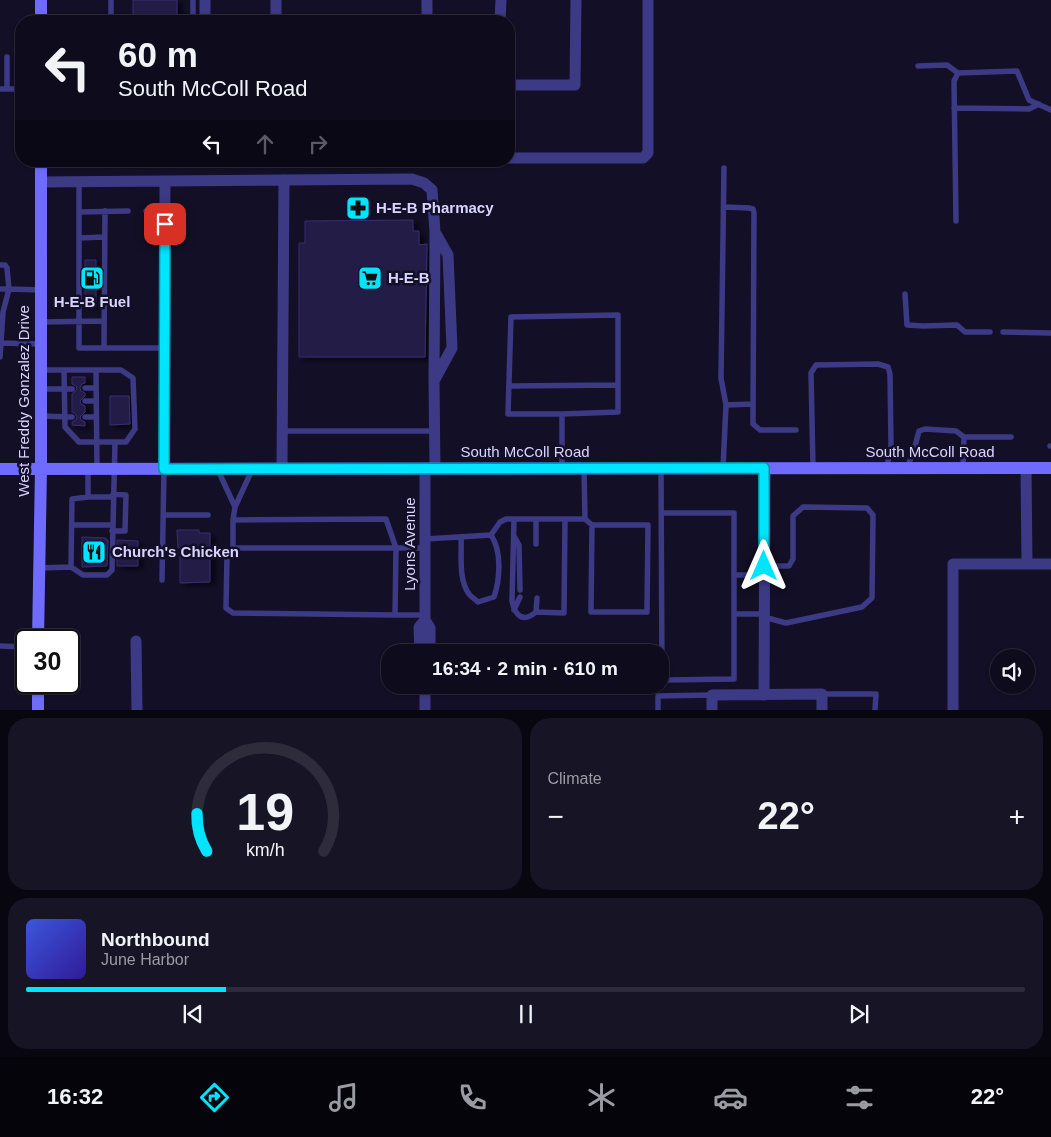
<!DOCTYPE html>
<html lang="en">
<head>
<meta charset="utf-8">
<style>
	body { margin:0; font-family:Arial,sans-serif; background:#171425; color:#f1f3f6; height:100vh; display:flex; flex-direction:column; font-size:19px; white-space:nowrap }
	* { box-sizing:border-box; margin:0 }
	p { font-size:16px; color:#9b9ba3 }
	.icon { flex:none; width:28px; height:28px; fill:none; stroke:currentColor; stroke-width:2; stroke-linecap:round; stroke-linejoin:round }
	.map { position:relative; height:710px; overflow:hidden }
	.drawer { display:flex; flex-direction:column; gap:8px; padding:8px; background:#08060f; flex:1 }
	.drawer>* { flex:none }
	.banner { position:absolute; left:15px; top:15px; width:500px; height:152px; border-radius:20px; box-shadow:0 1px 4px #0004,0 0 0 1px #2e2b3b; background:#0e0b1c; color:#f1f3f6; overflow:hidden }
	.buttons { position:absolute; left:990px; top:649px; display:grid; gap:10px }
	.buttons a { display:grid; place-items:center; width:45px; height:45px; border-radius:50%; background:#0e0b1c; box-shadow:0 1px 4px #0004,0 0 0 1px #2e2b3b; font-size:25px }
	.speed { position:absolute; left:15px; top:629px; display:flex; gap:10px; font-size:25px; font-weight:700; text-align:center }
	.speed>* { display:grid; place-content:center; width:65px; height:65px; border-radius:50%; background:#0e0b1c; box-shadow:0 1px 4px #0004,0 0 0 1px #2e2b3b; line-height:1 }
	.speed .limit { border:2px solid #111; border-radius:8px; background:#fff; color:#111 }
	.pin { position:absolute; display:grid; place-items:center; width:42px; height:42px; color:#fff; margin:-21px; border-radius:10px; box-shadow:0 2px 8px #0006 }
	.me { position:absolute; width:55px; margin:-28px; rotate:0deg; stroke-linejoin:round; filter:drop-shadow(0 0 4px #0008) }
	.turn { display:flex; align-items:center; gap:18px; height:105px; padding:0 20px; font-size:22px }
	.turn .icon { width:65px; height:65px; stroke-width:2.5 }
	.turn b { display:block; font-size:35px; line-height:42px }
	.lanes { display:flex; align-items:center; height:48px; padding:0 20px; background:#0003; justify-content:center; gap:25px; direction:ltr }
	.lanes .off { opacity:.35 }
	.big { font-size:38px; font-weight:700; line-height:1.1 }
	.drawer .tile { flex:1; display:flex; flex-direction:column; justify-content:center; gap:8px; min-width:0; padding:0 18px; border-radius:20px; background:#171425 }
	.drawer .dial { align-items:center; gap:0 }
	.dial svg { height:130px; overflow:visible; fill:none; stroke:#2e2b3b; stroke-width:7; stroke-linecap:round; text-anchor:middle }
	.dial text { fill:#f1f3f6; stroke:none }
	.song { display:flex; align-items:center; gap:15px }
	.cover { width:60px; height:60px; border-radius:8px; background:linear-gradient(135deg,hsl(230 70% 55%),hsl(250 70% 35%)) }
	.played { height:5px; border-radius:2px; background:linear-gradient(90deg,#00e5ff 20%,#2e2b3b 20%) }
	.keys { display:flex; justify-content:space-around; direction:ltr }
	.heat { display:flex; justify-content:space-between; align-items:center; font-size:28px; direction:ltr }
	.drawer .tiles { flex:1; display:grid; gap:8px; grid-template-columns:1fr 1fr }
	.tile:last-child { grid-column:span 2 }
	.trip { position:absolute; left:381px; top:644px; width:288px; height:50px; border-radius:20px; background:#0e0b1c; box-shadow:0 1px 4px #0004,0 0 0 1px #2e2b3b; font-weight:700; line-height:50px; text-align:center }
	.dock { display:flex; height:80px; justify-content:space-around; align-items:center; background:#06040b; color:#9b9ba3 }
	.dock .icon { width:35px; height:35px }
	.dock .current { color:#00e5ff }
	.dock b { font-size:22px; color:#f1f3f6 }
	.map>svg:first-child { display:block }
	.building { fill:#241b47; stroke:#3b2d73; filter:url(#shadow) }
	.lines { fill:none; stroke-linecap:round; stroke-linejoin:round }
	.lane { stroke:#3d3a85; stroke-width:5.5 }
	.street { stroke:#3d3a85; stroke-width:11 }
	.secondary { stroke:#6f6bff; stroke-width:12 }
	.route-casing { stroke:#0095a6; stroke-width:12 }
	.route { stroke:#00e5ff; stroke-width:9 }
	.labels { text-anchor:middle; stroke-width:5; stroke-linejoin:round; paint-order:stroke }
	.poi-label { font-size:15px; font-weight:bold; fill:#d9d4ff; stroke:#130f26; text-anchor:start }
	.street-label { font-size:15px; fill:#d9d4ff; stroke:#130f26 }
</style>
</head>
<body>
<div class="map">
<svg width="1051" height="710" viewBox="0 0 1051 710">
	<defs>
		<filter id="shadow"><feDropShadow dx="5" dy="3" stdDeviation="2.5" flood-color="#0009"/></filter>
	</defs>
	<rect width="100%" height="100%" fill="#130f26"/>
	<path class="building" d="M133,0H177V21H133Z
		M413,220V231H419V245L427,244L425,357H299V243H305V221Z
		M85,260H96V305H85Z
		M72,377H85V383L82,384L80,388L81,391L85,393V396L80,401L81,404L85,406V412L80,417L81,420L85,422V426L72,425V422L76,420L77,417L75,413L72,412V394L77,389L76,386L72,384Z
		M110,396H129L130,424L110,425Z
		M177,530H199V533H210V582L180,583V548H178Z
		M82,537L106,538V540H108L107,566L82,567Z
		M117,540L138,541V566H117Z"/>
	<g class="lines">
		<path class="lane" d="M193,0V21
			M111,21V0
			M918,66L947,65L958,73
			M0,89H21
			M7,89V57
			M954,108L1029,109L1039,104
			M79,181V348H165
			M724,207L749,208L753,209L754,213L753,424L760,430H796
			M146,211H165
			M79,212L128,211
			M956,221L954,81L958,73L1017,71L1029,100L1051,110
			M79,238L104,237
			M0,265H5L7,268L9,289L41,290
			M0,289H9L3,312L0,357
			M905,294L907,325L923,326L957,325L965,332H990
			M41,322L104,321
			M1003,332L1051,333
			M0,343L40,344
			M104,348L105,211
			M41,370H121L133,378L135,429L126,442H79L65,427L64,370
			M96,370L97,469
			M509,386L618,385
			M85,388H96
			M41,389H72
			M85,401H96
			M726,405L753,404
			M41,416L72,417
			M85,417H96
			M282,431H434
			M1050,446H1051
			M562,468V414L618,412V315L511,317L508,414H562
			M661,468L662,673L667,680L734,679V513H662
			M723,468L726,405L721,378L724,168
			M813,468L811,373L816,365L878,364L888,367L890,374L891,445L887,467
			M907,468L914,450L919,431L925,429L956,431L964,437H1011
			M963,468L964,437
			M88,469V497L72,499L71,567L83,575H107L112,570L115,442
			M218,470L235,507
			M252,470L235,507L233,520L386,519L396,548H425
			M88,497H113
			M164,515H208
			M514,519L512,601C515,616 523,623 536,612L564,613L565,519
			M536,519V544
			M585,519L592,525H648L647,612H591L592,525
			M233,520V548L227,555L226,608L233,613L395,615
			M72,525H113
			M112,531H125L126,495L113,494
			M491,535L500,522L506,519H585L584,468
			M514,536L519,545L520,590
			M461,537C462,554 458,579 469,594C471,597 475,599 478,602L494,597C500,579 502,551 491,535
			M425,539L491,535
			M233,548H396L395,615H425
			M39,568L71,567
			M734,575H764
			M162,580L164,469
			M514,610L520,597
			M536,612L537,598
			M735,614H764
			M764,617L786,623L862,607L872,598L873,515L867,508L803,507L793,516V559L789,566H764
			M0,646L26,647
			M822,694H876L875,710
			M658,710V696L712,695"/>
		<path class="street" d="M205,0V21
			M276,21V0
			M427,21V0
			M500,21L501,0
			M509,85H575L576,0
			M509,158H643L648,153V0
			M41,182L412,179L424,183L432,190L435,232L448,255L452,348L434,381L435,468
			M434,378L435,234
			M282,468L284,180
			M425,468V620L430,628V652
			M1026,468L1027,564
			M164,469L165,181
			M136,641L137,710
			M420,652L419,627L425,620
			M764,695L765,468
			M425,710V685
			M712,710V695L822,694V710
			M953,710V564H1051"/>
		<path class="secondary" d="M41,21V0
			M0,469L1051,468
			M38,640L41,469V161
			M38,710V682"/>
	</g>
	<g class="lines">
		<g class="route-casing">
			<path id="route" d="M165,224L164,469L764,468V566"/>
		</g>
		<use href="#route" class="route"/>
	</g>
	<defs>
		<g id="pharmacy-square" transform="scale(1.25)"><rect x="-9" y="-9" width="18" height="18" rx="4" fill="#00e5ff" stroke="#130f26"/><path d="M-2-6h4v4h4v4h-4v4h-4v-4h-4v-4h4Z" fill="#111"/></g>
		<g id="fuel-square" transform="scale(1.25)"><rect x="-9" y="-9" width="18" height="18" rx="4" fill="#00e5ff" stroke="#130f26"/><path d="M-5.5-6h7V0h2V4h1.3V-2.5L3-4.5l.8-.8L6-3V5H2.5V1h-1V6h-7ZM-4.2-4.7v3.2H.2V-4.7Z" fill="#111"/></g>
		<g id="supermarket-square" transform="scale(1.25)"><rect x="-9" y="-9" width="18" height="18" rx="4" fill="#00e5ff" stroke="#130f26"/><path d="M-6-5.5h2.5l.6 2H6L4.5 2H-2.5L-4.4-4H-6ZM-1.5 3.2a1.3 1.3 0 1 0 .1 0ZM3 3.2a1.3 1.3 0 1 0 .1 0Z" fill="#111"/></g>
		<g id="restaurant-square" transform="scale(1.25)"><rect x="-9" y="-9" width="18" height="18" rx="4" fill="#00e5ff" stroke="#130f26"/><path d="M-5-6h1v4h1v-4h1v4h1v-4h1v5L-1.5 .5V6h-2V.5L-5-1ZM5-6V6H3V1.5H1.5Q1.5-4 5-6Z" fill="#111"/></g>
	</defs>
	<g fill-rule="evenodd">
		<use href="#pharmacy-square" x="358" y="208"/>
		<use href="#fuel-square" x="92" y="278"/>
		<use href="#supermarket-square" x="370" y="278"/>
		<use href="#restaurant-square" x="94" y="552"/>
	</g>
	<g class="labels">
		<g class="poi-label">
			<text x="376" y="213">H-E-B Pharmacy</text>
			<text x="388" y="283">H-E-B</text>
			<text x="92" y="307" text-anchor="middle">H-E-B Fuel</text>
			<text x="112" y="557">Church's Chicken</text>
		</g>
		<g class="street-label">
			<text transform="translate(24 401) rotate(-90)" y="5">West Freddy Gonzalez Drive</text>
			<text x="525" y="457">South McColl Road</text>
			<text x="930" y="457">South McColl Road</text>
			<text transform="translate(410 544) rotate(-90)" y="5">Lyons Avenue</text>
		</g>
	</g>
</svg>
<div class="buttons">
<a><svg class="icon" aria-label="sound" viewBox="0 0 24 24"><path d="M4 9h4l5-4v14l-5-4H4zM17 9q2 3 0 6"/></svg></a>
</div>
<div class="speed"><div class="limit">30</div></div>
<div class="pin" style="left:165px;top:224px;background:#d93025"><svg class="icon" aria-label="arrive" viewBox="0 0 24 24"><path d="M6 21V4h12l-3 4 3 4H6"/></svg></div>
<svg class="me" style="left:764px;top:566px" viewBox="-20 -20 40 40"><path d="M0-17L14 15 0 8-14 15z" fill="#00e5ff" stroke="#fff" stroke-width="4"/></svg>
<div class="trip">16:34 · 2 min · 610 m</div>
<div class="banner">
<div class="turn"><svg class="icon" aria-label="left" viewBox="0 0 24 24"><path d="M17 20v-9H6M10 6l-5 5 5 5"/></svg><div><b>60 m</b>South McColl Road</div></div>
<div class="lanes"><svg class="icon" aria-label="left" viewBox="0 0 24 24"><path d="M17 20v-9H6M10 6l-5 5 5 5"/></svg><svg class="icon off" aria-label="ahead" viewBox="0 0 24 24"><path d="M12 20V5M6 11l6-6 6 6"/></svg><svg class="icon off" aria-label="right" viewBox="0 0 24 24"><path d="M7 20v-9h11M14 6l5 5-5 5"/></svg></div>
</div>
</div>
<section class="drawer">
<div class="tiles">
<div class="tile dial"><svg viewBox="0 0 100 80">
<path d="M14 69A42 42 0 1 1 86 69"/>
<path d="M14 69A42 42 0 0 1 8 46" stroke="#00e5ff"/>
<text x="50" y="56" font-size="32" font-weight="700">19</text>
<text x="50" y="72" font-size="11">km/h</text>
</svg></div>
<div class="tile"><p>Climate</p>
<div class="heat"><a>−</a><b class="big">22°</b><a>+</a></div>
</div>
<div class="tile">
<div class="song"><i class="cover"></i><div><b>Northbound</b><p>June Harbor</p></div></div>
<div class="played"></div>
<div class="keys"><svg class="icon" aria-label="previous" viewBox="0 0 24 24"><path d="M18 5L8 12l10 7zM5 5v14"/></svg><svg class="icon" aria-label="pause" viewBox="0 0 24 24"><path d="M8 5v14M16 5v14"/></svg><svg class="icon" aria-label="next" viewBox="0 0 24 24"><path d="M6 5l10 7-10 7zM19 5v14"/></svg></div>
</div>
</div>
</section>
<nav class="dock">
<b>16:32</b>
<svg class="icon current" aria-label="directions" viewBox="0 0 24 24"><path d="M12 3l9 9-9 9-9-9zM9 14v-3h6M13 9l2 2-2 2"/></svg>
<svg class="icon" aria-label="music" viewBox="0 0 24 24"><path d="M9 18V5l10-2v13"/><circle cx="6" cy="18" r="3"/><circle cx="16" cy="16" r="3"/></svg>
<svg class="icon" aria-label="phone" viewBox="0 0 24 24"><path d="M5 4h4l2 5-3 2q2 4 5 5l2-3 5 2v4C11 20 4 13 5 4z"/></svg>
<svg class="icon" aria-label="climate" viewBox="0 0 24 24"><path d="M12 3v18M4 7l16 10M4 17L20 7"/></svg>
<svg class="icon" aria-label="car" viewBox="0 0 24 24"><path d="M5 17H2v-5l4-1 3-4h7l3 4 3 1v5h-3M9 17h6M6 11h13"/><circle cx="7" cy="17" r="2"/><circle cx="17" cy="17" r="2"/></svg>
<svg class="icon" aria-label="filters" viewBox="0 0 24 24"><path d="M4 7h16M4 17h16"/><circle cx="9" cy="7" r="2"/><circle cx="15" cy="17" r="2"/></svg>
<b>22°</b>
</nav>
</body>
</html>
